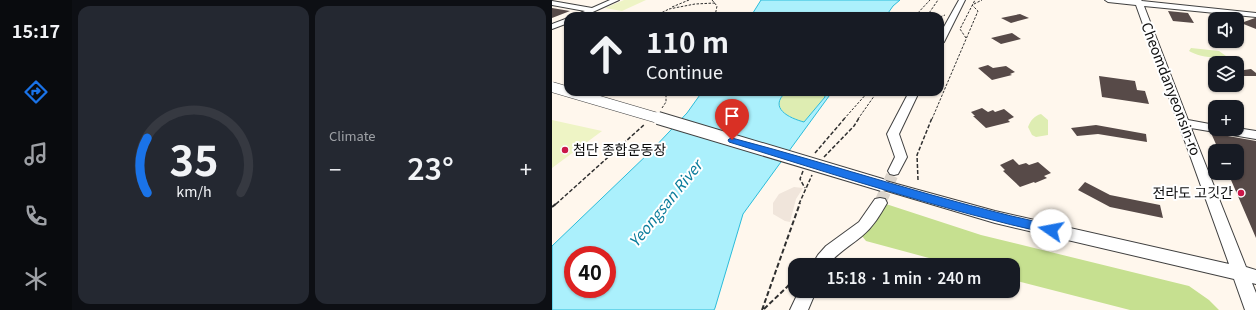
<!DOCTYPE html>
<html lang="en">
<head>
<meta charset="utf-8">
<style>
	body { margin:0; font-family:Georgia,"Noto Sans KR",serif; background:#242831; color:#f1f3f6; height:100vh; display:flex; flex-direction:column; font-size:15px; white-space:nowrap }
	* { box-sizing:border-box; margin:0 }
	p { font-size:13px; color:#9ea1a6 }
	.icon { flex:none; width:22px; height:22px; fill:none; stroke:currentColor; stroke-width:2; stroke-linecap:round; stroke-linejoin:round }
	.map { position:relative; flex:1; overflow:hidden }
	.details { display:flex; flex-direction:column; gap:6px; padding:6px; background:#0d0f14; width:480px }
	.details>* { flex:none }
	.guide { position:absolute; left:12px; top:12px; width:380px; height:84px; border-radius:12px; box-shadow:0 1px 3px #0004; background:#171b24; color:#f1f3f6; overflow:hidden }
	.controls { position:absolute; left:656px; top:12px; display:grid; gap:8px }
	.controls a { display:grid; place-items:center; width:36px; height:36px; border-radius:8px; background:#171b24; box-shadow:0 1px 3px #0004; font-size:20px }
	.speed { position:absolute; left:12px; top:246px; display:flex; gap:8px; font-size:20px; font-weight:700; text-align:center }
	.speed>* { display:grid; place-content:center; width:52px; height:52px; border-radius:50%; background:#171b24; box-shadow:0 1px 3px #0004; line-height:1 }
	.speed .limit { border:6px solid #d22; background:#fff; color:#111 }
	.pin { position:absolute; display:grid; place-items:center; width:34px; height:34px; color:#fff; margin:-41px -17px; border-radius:50% 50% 50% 0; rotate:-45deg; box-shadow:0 0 4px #0007 }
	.pin .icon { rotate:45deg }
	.me { position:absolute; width:44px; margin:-22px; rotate:282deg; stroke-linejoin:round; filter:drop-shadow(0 0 3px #0008) }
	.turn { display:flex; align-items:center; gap:14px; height:84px; padding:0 16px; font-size:18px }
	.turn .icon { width:52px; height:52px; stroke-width:2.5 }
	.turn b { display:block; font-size:28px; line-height:34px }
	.big { font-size:30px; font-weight:600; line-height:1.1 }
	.details .tile { flex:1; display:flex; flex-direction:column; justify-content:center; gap:6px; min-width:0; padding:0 14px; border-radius:12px; background:#242831 }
	.details .dial { align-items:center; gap:0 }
	.dial svg { height:104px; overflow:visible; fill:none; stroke:#363941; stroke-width:7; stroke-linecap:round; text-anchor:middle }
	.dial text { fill:#f1f3f6; stroke:none }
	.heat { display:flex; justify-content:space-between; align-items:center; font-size:22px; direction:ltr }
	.details .tiles { flex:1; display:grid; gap:6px; grid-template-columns:repeat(2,1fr) }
	.trip { position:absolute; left:236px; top:258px; width:232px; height:40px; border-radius:12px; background:#171b24; box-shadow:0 1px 3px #0004; font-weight:600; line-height:40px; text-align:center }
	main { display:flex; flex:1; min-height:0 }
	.tabs { display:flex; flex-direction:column; width:72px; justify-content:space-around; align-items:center; background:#090b0e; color:#9ea1a6 }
	.tabs .icon { width:28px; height:28px }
	.tabs .selected { color:#1a73e8 }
	.tabs b { font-size:18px; color:#f1f3f6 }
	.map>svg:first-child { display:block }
	.green { fill:#deedb2 }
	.forest { fill:#c6e090 }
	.pitch { fill:#eef4c5 }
	.plaza { fill:#f0e5db }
	.water { fill:#abf0fc; stroke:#2bbcda; fill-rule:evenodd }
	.building { fill:#574a48 }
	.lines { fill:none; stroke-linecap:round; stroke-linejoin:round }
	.minor-tunnel { stroke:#dbd4cb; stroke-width:12; stroke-dasharray:12 6; stroke-linecap:butt }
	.minor-casing { stroke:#404040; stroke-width:2 }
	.path-far2 { stroke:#2f2f2f; stroke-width:1; stroke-dasharray:2.5 1.5; stroke-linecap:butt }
	.path-far1 { stroke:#2f2f2f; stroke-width:1.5; stroke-dasharray:4 2; stroke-linecap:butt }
	.path { stroke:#2f2f2f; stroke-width:2; stroke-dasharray:5 2.5; stroke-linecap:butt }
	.minor { fill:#fff; fill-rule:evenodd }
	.minor-bridge-far1-casing { stroke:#404040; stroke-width:11; stroke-linecap:butt }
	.minor-bridge-casing { stroke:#404040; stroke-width:14; stroke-linecap:butt }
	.minor-bridge-far1 { stroke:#fff; stroke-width:10 }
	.minor-bridge { stroke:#fff; stroke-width:12 }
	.route { fill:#1a73e8; stroke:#114b97 }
	.poi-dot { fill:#ca1749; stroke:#fff; stroke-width:1.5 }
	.labels { text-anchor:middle; stroke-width:4; stroke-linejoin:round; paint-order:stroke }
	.street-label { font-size:14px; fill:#0d0d0d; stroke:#fff }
	.poi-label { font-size:14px; fill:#0d0d0d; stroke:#fff; text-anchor:start }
	.water-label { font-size:15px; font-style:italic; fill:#0b7d9c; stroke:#fff }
</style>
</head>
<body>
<main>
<nav class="tabs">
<b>15:17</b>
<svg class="icon selected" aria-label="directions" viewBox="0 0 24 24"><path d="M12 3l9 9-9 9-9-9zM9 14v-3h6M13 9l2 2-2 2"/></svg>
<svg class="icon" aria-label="music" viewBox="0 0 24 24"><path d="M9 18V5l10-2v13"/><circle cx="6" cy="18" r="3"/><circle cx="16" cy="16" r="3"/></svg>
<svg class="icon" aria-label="phone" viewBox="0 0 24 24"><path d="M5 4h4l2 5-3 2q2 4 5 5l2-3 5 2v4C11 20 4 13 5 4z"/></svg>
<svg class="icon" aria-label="climate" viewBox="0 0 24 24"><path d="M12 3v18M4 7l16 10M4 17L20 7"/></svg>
</nav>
<section class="details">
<div class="tiles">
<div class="tile dial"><svg viewBox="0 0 100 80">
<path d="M14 69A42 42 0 1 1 86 69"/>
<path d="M14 69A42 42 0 0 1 14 27" stroke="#1a73e8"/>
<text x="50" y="56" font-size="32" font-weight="700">35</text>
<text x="50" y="72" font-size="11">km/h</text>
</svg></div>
<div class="tile"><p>Climate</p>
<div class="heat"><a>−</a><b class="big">23°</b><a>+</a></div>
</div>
</div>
</section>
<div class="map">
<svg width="704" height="310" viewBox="0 0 704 310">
	<rect width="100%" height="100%" fill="#fff7ed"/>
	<path class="green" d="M639,48L667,51L674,56C665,60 645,56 637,51Z
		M234,92H272L273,97L252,122C238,118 216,108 234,92Z
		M489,114L496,120V135L484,137L480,135L476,127C479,120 482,116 489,114Z"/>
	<path class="forest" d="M334,204L429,235L637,286L657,300L667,310H578L461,280V265H403L314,241L310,236C321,229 327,216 334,204Z"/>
	<path class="pitch" d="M72,0H94L70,11L53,8Z
		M0,120L50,131L0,168Z"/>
	<path class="plaza" d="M242,187L251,188L244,199L238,222L233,221L221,214V203L227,194Z"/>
	<path class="water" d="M209,0H348L341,6L334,16H199Z
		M150,92H234C216,108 237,118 252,122L273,97L272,92H280L191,214L163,308L162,310H0V246L99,151L135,113ZM21,255H55V289H21Z"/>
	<path class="building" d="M0,8L18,11L0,18Z
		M616,11L636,13L642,23L621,21Z
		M468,14L477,18L459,23L449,18Z
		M704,18V29L689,23L703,18Z
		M460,33L469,39L449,44L439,38Z
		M436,65L441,68L454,66L463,72L458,74L460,75L440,80L426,68Z
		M699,69L704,73V76H685V71Z
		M547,76L583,81L585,90L593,91L597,104L550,97Z
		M430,108L436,112L441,110L443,112L452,109L462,117L456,120L458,122L434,128L421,116H423L419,112Z
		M544,125L594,134L595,142L546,134L525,136L519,128Z
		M659,133L704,141V238L676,173H685V151H667Z
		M461,159L467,165L474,163L477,165L486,162L499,173L492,176L495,178L483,183L482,182L468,187L451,171L453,170L448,165Z
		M533,182L558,195L608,205L611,218L558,207L526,190Z"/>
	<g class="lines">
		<path class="minor-tunnel" d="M328,203L342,171"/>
		<g class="minor-casing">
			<path id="minor" d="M58,0H67L32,16H22L33,11L0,5V1L40,8Z
				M407,0H413L392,42L388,44V34Z
				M553,0H589L590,1L704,13V17L592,6L636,120L663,125V129L685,128L704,131V139L639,128L694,267L704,270V284L700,283L704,293V310H693L682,279L443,223L325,188L323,185L325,182L330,180L443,211L677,264L584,5L556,2Z
				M16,18V23L0,29V24Z
				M357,92H367L347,134L355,157L346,174L342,175L338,174L336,171L343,157L335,134Z
				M328,198L333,199L335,203C328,215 321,227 310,236C298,246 285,253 276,265H260L266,255L274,246L307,222L323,199Z
				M247,291H264L256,310H238Z"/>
		</g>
		<path class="path-far2" d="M160,0L165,6L163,16
			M120,7L137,0
			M117,9L143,4L163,3
			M103,16L117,9
			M363,16L378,0
			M375,16L386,0
			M388,17L393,15
			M414,38L408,29L423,0
			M110,108L114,102V94L112,92
			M292,119L316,92
			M306,119L325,92
			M380,119L426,11L420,5L430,0"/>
		<path class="path-far1" d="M263,153L293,118
			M272,157L302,126L307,118
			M251,171L248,179L253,188
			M366,180L365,155L380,118
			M4,204L93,124
			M247,204L260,175"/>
		<path class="path" d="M0,207L5,203
			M253,265L257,261
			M212,309L235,287L243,277
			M210,310L248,203"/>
		<use href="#minor" class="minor"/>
		<g class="minor-bridge-far1-casing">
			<path id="minor-bridge-far1" d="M0,87L109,119"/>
		</g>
		<g class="minor-bridge-casing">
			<path id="minor-bridge" d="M106,118L330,185"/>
		</g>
		<use href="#minor-bridge-far1" class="minor-bridge-far1"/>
		<use href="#minor-bridge" class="minor-bridge"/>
	</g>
	<path class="route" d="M180,138C287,166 391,202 499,225L503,227L504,230L503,233L499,234C390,210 284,175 177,142L176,140L177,139Z"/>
	<g class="poi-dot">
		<circle cx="13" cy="150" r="4"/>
		<circle cx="689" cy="193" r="4"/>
	</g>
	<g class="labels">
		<g class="street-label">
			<text transform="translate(619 89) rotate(69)" y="5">Cheomdanyeonsin-ro</text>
		</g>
		<g class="poi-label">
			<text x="21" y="155">첨단 종합운동장</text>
			<text x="681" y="198" text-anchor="end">전라도 고깃간</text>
		</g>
		<g class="water-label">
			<text transform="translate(114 204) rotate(-51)" y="5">Yeongsan River</text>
		</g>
	</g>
</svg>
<div class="controls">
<a><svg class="icon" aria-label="sound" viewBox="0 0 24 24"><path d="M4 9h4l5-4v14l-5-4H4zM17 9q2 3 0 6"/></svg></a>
<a><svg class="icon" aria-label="layers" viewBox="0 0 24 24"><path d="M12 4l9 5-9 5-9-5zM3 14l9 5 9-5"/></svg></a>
<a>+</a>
<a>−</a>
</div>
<div class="speed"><div class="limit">40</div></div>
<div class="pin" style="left:180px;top:140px;background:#d93025"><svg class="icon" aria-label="arrive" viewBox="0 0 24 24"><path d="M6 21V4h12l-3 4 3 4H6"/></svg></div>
<svg class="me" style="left:499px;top:230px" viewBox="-20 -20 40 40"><circle r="19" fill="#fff"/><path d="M0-13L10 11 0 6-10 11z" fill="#1a73e8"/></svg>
<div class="trip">15:18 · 1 min · 240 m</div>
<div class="guide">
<div class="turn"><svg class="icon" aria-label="ahead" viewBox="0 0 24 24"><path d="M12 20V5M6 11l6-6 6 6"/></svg><div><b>110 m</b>Continue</div></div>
</div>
</div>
</main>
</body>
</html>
